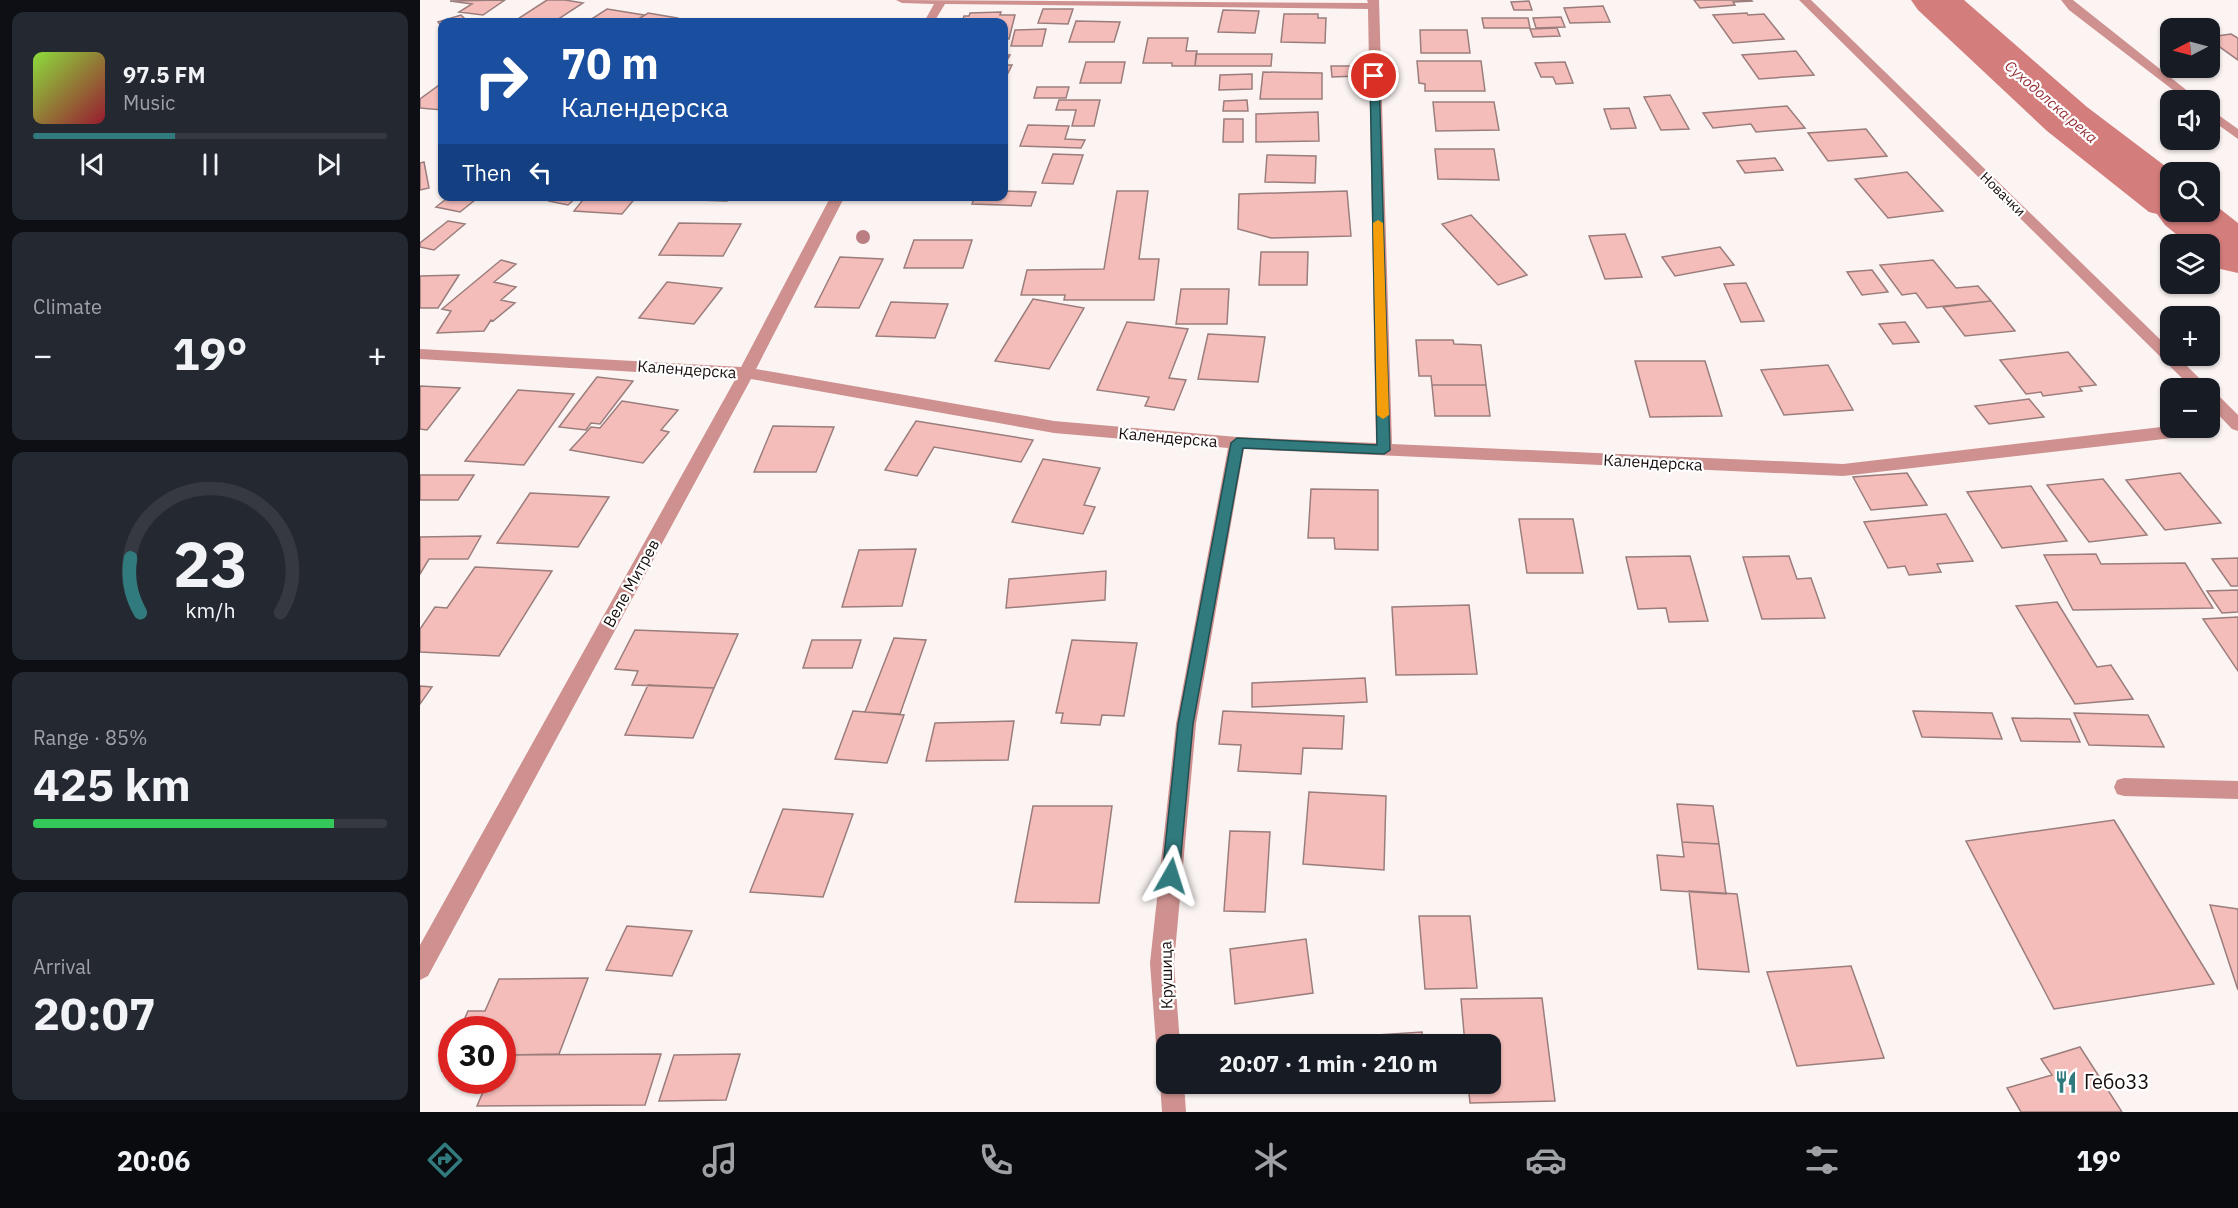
<!DOCTYPE html>
<html lang="en">
<head>
<meta charset="utf-8">
<style>
	body { margin:0; font-family:"IBM Plex Sans",sans-serif; background:#242831; color:#f1f3f6; height:100vh; display:flex; flex-direction:column; font-size:22px; white-space:nowrap }
	* { box-sizing:border-box; margin:0 }
	p { font-size:20px; color:#9ea1a6 }
	.icon { flex:none; width:33px; height:33px; fill:none; stroke:currentColor; stroke-width:2; stroke-linecap:round; stroke-linejoin:round }
	.map { position:relative; flex:1; overflow:hidden }
	.panel { display:flex; flex-direction:column; gap:12px; padding:12px; background:#0d0f14; width:420px }
	.panel>* { flex:none }
	.top-card { position:absolute; left:18px; top:18px; width:570px; height:183px; border-radius:12px; box-shadow:0 2px 4px #0004; background:#1a4fa0; color:#fff; overflow:hidden }
	.needle { width:39px; rotate:264deg }
	.buttons { position:absolute; left:1740px; top:18px; display:grid; gap:12px }
	.buttons a { display:grid; place-items:center; width:60px; height:60px; border-radius:12px; background:#171b24; box-shadow:0 2px 4px #0004; font-size:30px }
	.speed { position:absolute; left:18px; top:1016px; display:flex; gap:12px; font-size:30px; font-weight:700; text-align:center }
	.speed>* { display:grid; place-content:center; width:78px; height:78px; border-radius:50%; background:#171b24; box-shadow:0 2px 4px #0004; line-height:1 }
	.speed .limit { border:9px solid #d22; background:#fff; color:#111 }
	.pin { position:absolute; display:grid; place-items:center; width:51px; height:51px; color:#fff; margin:-26px; border:3px solid #fff; border-radius:50%; box-shadow:0 2px 6px #0007 }
	.me { position:absolute; width:66px; margin:-33px; rotate:6deg; stroke-linejoin:round; filter:drop-shadow(0 0 4px #0008) }
	.turn { display:flex; align-items:center; gap:21px; height:126px; padding:0 24px; font-size:27px }
	.turn .icon { width:78px; height:78px; stroke-width:2.5 }
	.turn b { display:block; font-size:42px; line-height:51px }
	.then { display:flex; align-items:center; height:57px; padding:0 24px; background:#0003; gap:12px; font-size:22px }
	.big { font-size:45px; font-weight:800; line-height:1.1 }
	.panel .card { flex:1; display:flex; flex-direction:column; justify-content:center; gap:9px; min-width:0; padding:0 21px; border-radius:12px; background:#242831 }
	.panel .dial { align-items:center; gap:0 }
	.dial svg { height:156px; overflow:visible; fill:none; stroke:#363941; stroke-width:7; stroke-linecap:round; text-anchor:middle }
	.dial text { fill:#f1f3f6; stroke:none }
	.song { display:flex; align-items:center; gap:18px }
	.cover { width:72px; height:72px; border-radius:9px; background:linear-gradient(135deg,hsl(90 70% 55%),hsl(350 70% 35%)) }
	.played { height:6px; border-radius:3px; background:linear-gradient(90deg,#317a7e 40%,#363941 40%) }
	.keys { display:flex; justify-content:space-around; direction:ltr }
	.heat { display:flex; justify-content:space-between; align-items:center; font-size:33px; direction:ltr }
	.charge { height:9px; border-radius:4px; background:linear-gradient(90deg,#34c759 85%,#363941 0) }
	.trip { position:absolute; left:736px; top:1034px; width:345px; height:60px; border-radius:12px; background:#171b24; box-shadow:0 2px 4px #0004; font-weight:800; line-height:60px; text-align:center }
	.menu { display:flex; height:96px; justify-content:space-around; align-items:center; background:#090b0e; color:#9ea1a6 }
	.menu .icon { width:42px; height:42px }
	.menu .current { color:#317a7e }
	.menu b { font-size:27px; color:#f1f3f6 }
	main { display:flex; flex:1; min-height:0 }
	.map>svg:first-child { display:block }
	.lines { fill:none; stroke-linecap:round; stroke-linejoin:round }
	.river { fill:#d37d7c; fill-rule:evenodd }
	.building { fill:#f4bdba; stroke:#9b7d7c; stroke-width:1.5 }
	.minor { fill:#ce918f; fill-rule:evenodd }
	.tree { fill:#ba7e83 }
	.route { fill:#317a7e; stroke:#204f52; stroke-width:1.5 }
	.slow { fill:#f59e0b }
	.labels { text-anchor:middle; stroke-width:4.5; stroke-linejoin:round; paint-order:stroke }
	.far-street-label { font-size:14px; fill:#180d0d; stroke:#fff }
	.far-water-label { font-size:15px; font-style:italic; fill:#942e34; stroke:#fff }
	.street-label { font-size:16px; fill:#180d0d; stroke:#fff }
	.near-poi-label { font-size:20px; fill:#180d0d; stroke:#fff; text-anchor:start }
</style>
</head>
<body>
<main>
<section class="panel">
<div class="card">
<div class="song"><i class="cover"></i><div><b>97.5 FM</b><p>Music</p></div></div>
<div class="played"></div>
<div class="keys"><svg class="icon" aria-label="previous" viewBox="0 0 24 24"><path d="M18 5L8 12l10 7zM5 5v14"/></svg><svg class="icon" aria-label="pause" viewBox="0 0 24 24"><path d="M8 5v14M16 5v14"/></svg><svg class="icon" aria-label="next" viewBox="0 0 24 24"><path d="M6 5l10 7-10 7zM19 5v14"/></svg></div>
</div>
<div class="card"><p>Climate</p>
<div class="heat"><a>−</a><b class="big">19°</b><a>+</a></div>
</div>
<div class="card dial"><svg viewBox="0 0 100 80">
<path d="M14 69A42 42 0 1 1 86 69"/>
<path d="M14 69A42 42 0 0 1 9 41" stroke="#317a7e"/>
<text x="50" y="56" font-size="32" font-weight="700">23</text>
<text x="50" y="72" font-size="11">km/h</text>
</svg></div>
<div class="card"><p>Range · 85%</p><b class="big">425 km</b><div class="charge"></div></div>
<div class="card"><p>Arrival</p><b class="big">20:07</b></div>
</section>
<div class="map">
<svg width="1818" height="1112" viewBox="0 0 1818 1112">
	<rect width="100%" height="100%" fill="#fbf4f3"/>
	<g class="lines">
		<path class="river" d="M1491,0H1544L1667,107L1753,172H1750V212H1790V201L1818,223V273L1796,268L1790,262V244H1768L1745,225L1737,214L1729,212L1627,131L1498,10Z"/>
	</g>
	<path class="building" d="M85,0L63,15L39,12L52,4L30,1Z
		M127,0H145L163,3L134,22L96,20Z
		M1274,0H1331L1332,1L1313,2L1315,5L1280,8Z
		M1109,1L1112,10H1094L1091,2Z
		M1183,6L1190,22L1150,23L1144,8Z
		M187,9L224,15L214,22H167Z
		M623,9H653L648,24L618,23Z
		M803,10L839,11L835,33L798,32Z
		M581,12L580,15H595L589,39H584V22H542L544,16H549L550,13Z
		M228,13L257,18L250,22H214Z
		M1327,13L1328,15L1344,14L1364,39L1313,43L1293,15Z
		M864,14H898V18H906L905,43L861,42Z
		M41,15L48,22H22V27L18,22Z
		M1141,17L1145,27L1116,28L1113,18Z
		M1062,18H1108L1110,28H1064Z
		M305,19L341,22H301Z
		M360,20H402L401,22H359Z
		M656,21L700,22L694,42H649Z
		M1137,28L1140,36L1113,37L1110,29Z
		M626,29L622,46H591L595,30Z
		M1000,30H1047L1050,53H1001Z
		M1811,34L1818,38V60L1790,40V37Z
		M728,38H768L766,51H777L775,66H752V63H723Z
		M1376,51L1394,75L1339,79L1322,55Z
		M584,54L590,55L584,65H592L584,81Z
		M776,54H852L851,66H775Z
		M997,61H1061L1065,91H1005V84L999,83Z
		M666,62H705L701,83H660Z
		M1145,62L1153,83L1136,84L1133,77H1121L1115,63Z
		M911,66H936L937,76L912,77Z
		M843,72L902,73V99H840Z
		M832,74V89L799,90L800,75Z
		M22,83V110L0,108V99Z
		M617,87H649L646,98H614Z
		M1250,95L1269,129L1241,130L1224,97Z
		M639,100H680L674,126H652L656,110H636Z
		M827,100L828,111H803L804,101Z
		M1013,102H1074L1079,130L1016,131Z
		M1367,106L1385,128L1336,132L1331,124L1293,128L1283,113Z
		M1209,108L1216,128L1191,129L1184,109Z
		M898,112L899,141L836,142V114Z
		M804,119H823V142H803Z
		M608,125L649,126L645,139L665,140L661,148L600,146Z
		M1446,129L1467,156L1408,161L1388,133Z
		M1015,149H1074L1079,180L1018,179Z
		M633,154L663,155L653,184L622,183Z
		M847,155L896,156L895,183L845,182Z
		M1355,158L1363,170L1325,173L1317,161Z
		M4,162L9,188L0,190V163Z
		M1487,172L1523,211L1468,218L1435,179Z
		M584,191L616,192L611,206L552,204L555,196H584Z
		M697,191H728L719,259H739L734,300H644L645,295H601L607,270L684,269Z
		M927,191L931,236L851,238L818,229L819,194Z
		M30,196H60L40,212L16,207Z
		M134,196H158L148,205L129,201Z
		M166,196H217L202,214L154,211Z
		M281,196H310L307,201L279,200Z
		M1051,215L1107,275L1078,285L1022,224Z
		M28,221L45,224L14,250L0,247V243Z
		M259,223L321,224L303,256L239,255Z
		M1205,234L1222,277L1185,279L1169,236Z
		M494,240H552L543,268H484Z
		M1300,247L1314,265L1255,276L1242,257Z
		M841,252H888L887,285H839Z
		M420,257L463,259L439,308L395,307Z
		M81,260L96,264L74,282L96,287L81,300L95,303L73,321L71,320L64,331L17,333L31,311L22,309Z
		M1513,260L1536,288L1558,286L1571,301L1507,308L1496,293L1482,295L1460,265Z
		M1452,270L1468,292L1442,295L1427,272Z
		M39,275L18,308H0V276Z
		M247,282L302,288L274,324L219,318Z
		M1326,283L1344,321L1321,322L1304,284Z
		M761,289H809L807,324H756Z
		M613,299L664,308L629,369L575,361Z
		M1571,301L1595,331L1545,336L1523,307Z
		M471,302L528,304L515,338L456,336Z
		M707,322L768,329L749,378L766,380L754,410L725,406L729,397L677,390Z
		M1485,322L1499,342L1473,344L1459,324Z
		M788,334L845,337L838,382L778,379Z
		M996,340H1033L1034,344L1061,345L1066,385H1012L1011,376H999Z
		M1648,352L1676,385L1659,387L1662,391L1623,396L1621,392L1606,394L1580,360Z
		M1215,361H1285L1302,416L1230,417Z
		M1408,365L1433,410L1364,415L1341,370Z
		M177,377L213,381L180,424L171,423L166,430L139,427Z
		M1012,385H1066L1070,416H1015Z
		M0,386L40,388L7,430L0,429Z
		M98,390L154,394L104,465L45,461Z
		M1609,399L1624,417L1569,424L1555,406Z
		M202,401L258,410L241,430L249,432L223,463L150,450L171,427L180,428Z
		M496,421L613,440L601,462L514,447L497,476L465,470Z
		M353,426L414,427L396,472H334Z
		M623,459L680,468L664,505L675,507L663,534L592,522Z
		M1487,473L1507,505L1451,510L1433,477Z
		M1760,473L1801,523L1745,530L1706,480Z
		M0,475H54L38,500H0Z
		M1683,479L1727,535L1669,542L1627,485Z
		M1611,486L1647,541L1582,548L1547,492Z
		M891,489L958,490V550L915,549L914,538H888Z
		M110,493L189,497L158,547L77,543Z
		M1526,514L1553,561L1517,564L1521,572L1489,575L1485,566L1468,568L1444,522Z
		M1099,519H1153L1163,573H1107Z
		M61,536L48,559H9L0,574V537Z
		M496,549L482,606L422,607L439,550Z
		M1676,554L1681,564L1765,563L1793,608L1653,610L1624,555Z
		M1270,556L1288,621L1249,622L1246,608L1218,609L1206,557Z
		M1369,556L1377,579L1391,578L1405,618L1342,619L1323,557Z
		M1818,558V586H1811L1792,559Z
		M55,567L132,571L79,656L0,652V629L15,607L27,608Z
		M686,571L685,600L586,608L589,579Z
		M1818,590V612L1802,613L1787,591Z
		M1637,602L1677,667L1691,665L1713,699L1655,704L1596,606Z
		M1049,605L1057,674L976,675L972,607Z
		M1818,617V671L1783,619Z
		M215,630L318,634L294,688L212,685L218,671L195,669Z
		M474,638L506,640L480,714L445,712Z
		M392,640H441L432,668H383Z
		M652,640L717,643L704,716L682,715L680,725L641,723L643,713H636Z
		M945,678L947,702L832,707V683Z
		M228,685L294,688L273,738L205,735Z
		M0,686L12,687L0,704Z
		M433,711L484,715L467,763L415,759Z
		M803,711L924,716L922,749L883,748L881,774L818,771L821,745L799,744Z
		M1493,711L1572,713L1582,739L1502,737Z
		M1654,713L1728,715L1744,747L1669,745Z
		M1592,718L1650,719L1660,742L1601,741Z
		M594,721L588,760L506,761L515,723Z
		M889,792L966,796L964,870L883,864Z
		M1257,804L1293,806L1299,844L1262,842Z
		M613,806H692L679,903L595,902Z
		M363,809L433,814L403,897L330,892Z
		M1694,820L1794,984L1634,1009L1546,841Z
		M810,831L850,832L845,912L804,911Z
		M1262,842L1299,844L1306,894L1241,890L1237,855L1264,857Z
		M1269,891L1317,894L1329,972L1278,969Z
		M1790,905L1818,909V990Z
		M999,916H1050L1057,988L1005,989Z
		M207,926L272,931L252,976L186,970Z
		M886,939L893,993L815,1004L810,949Z
		M1431,966L1464,1058L1377,1066L1347,972Z
		M168,978L139,1054L82,1055V1029H40L48,1011H65L79,979Z
		M1122,998L1135,1101L1050,1103L1048,1083H1071V1044H1045L1041,999Z
		M1002,1032L1003,1044H911V1038Z
		M1660,1047L1702,1112H1601L1587,1088L1632,1075L1621,1059Z
		M32,1049V1071H22Z
		M241,1054L225,1105L57,1106L68,1080H82V1055Z
		M320,1054L306,1100L239,1101L254,1055Z
		M914,1083H1007L1008,1087L914,1092Z"/>
	<g class="lines">
		<path class="minor" d="M476,0L948,3L947,0H959L972,444L1423,464L1750,426L1790,428V423L1795,428L1793,432L1787,434L1423,476L824,449L776,724L754,963L760,1044H747V1056L739,1053L736,1044L730,963L756,724L808,448L634,433L331,379L8,976L0,980V945L316,378L0,359V349L321,367L411,196H425L336,369L634,421L817,437L956,443L948,9L525,4L514,22H504L514,4L482,3Z
			M1379,0H1391L1750,349V356H1757L1789,388H1772Z
			M1641,0H1653L1779,100H1766L1649,10Z
			M1790,109L1818,129V139L1790,119Z
			M1790,391L1796,393L1818,415V431L1812,429L1790,406Z
			M1704,778L1818,781V799L1704,796L1697,794L1694,787L1697,780Z
			M747,1073V1083H764L766,1112H742L740,1083L743,1074Z"/>
	</g>
	<circle class="tree" cx="443" cy="237" r="7"/>
	<path class="route" d="M954,73L959,76L970,450L964,454L823,448L773,724L759,876L756,881L751,884L745,881L742,876L758,724L811,443L817,438L957,445L950,76Z"/>
	<path class="slow" d="M958,220L963,223L969,415L963,419L957,415L953,223Z"/>
	<defs>
		<g id="restaurant-bare" transform="scale(1.8)"><path d="M-5-6h1v4h1v-4h1v4h1v-4h1v5L-1.5 .5V6h-2V.5L-5-1ZM5-6V6H3V1.5H1.5Q1.5-4 5-6Z" fill="#317a7e" stroke="#fff" stroke-width="2.5" paint-order="stroke"/></g>
	</defs>
	<g fill-rule="evenodd">
		<use href="#restaurant-bare" x="1646" y="1082"/>
	</g>
	<g class="labels">
		<g class="far-street-label">
			<text transform="translate(1583 194) rotate(44)" y="5">Новачки</text>
		</g>
		<g class="far-water-label">
			<text transform="translate(1631 102) rotate(41)" y="5">Суходолска река</text>
		</g>
		<g class="street-label">
			<text transform="translate(267 369) rotate(4)" y="6">Календерска</text>
			<text transform="translate(748 437) rotate(5)" y="6">Календерска</text>
			<text transform="translate(1233 462) rotate(3)" y="6">Календерска</text>
			<text transform="translate(211 583) rotate(-61)" y="6">Веле Митрев</text>
			<text transform="translate(746 975) rotate(-91)" y="6">Крушица</text>
		</g>
		<g class="near-poi-label">
			<text x="1664" y="1089">Гебо33</text>
		</g>
	</g>
</svg>
<div class="buttons">
<a><svg class="needle" viewBox="-14 -14 28 28"><path d="M0-13l5 13h-10z" fill="#e53935"/><path d="M0 13l5-13h-10z" fill="#9ea1a6"/></svg></a>
<a><svg class="icon" aria-label="sound" viewBox="0 0 24 24"><path d="M4 9h4l5-4v14l-5-4H4zM17 9q2 3 0 6"/></svg></a>
<a><svg class="icon" aria-label="search" viewBox="0 0 24 24"><circle cx="10" cy="10" r="6"/><path d="M15 15l6 6"/></svg></a>
<a><svg class="icon" aria-label="layers" viewBox="0 0 24 24"><path d="M12 4l9 5-9 5-9-5zM3 14l9 5 9-5"/></svg></a>
<a>+</a>
<a>−</a>
</div>
<div class="speed"><div class="limit">30</div></div>
<div class="pin" style="left:954px;top:76px;background:#d93025"><svg class="icon" aria-label="arrive" viewBox="0 0 24 24"><path d="M6 21V4h12l-3 4 3 4H6"/></svg></div>
<svg class="me" style="left:751px;top:876px" viewBox="-20 -20 40 40"><path d="M0-17L14 15 0 8-14 15z" fill="#317a7e" stroke="#fff" stroke-width="4"/></svg>
<div class="trip">20:07 · 1 min · 210 m</div>
<div class="top-card">
<div class="turn"><svg class="icon" aria-label="right" viewBox="0 0 24 24"><path d="M7 20v-9h11M14 6l5 5-5 5"/></svg><div><b>70 m</b>Календерска</div></div>
<div class="then">Then<svg class="icon" aria-label="left" viewBox="0 0 24 24"><path d="M17 20v-9H6M10 6l-5 5 5 5"/></svg></div>
</div>
</div>
</main>
<nav class="menu">
<b>20:06</b>
<svg class="icon current" aria-label="directions" viewBox="0 0 24 24"><path d="M12 3l9 9-9 9-9-9zM9 14v-3h6M13 9l2 2-2 2"/></svg>
<svg class="icon" aria-label="music" viewBox="0 0 24 24"><path d="M9 18V5l10-2v13"/><circle cx="6" cy="18" r="3"/><circle cx="16" cy="16" r="3"/></svg>
<svg class="icon" aria-label="phone" viewBox="0 0 24 24"><path d="M5 4h4l2 5-3 2q2 4 5 5l2-3 5 2v4C11 20 4 13 5 4z"/></svg>
<svg class="icon" aria-label="climate" viewBox="0 0 24 24"><path d="M12 3v18M4 7l16 10M4 17L20 7"/></svg>
<svg class="icon" aria-label="car" viewBox="0 0 24 24"><path d="M5 17H2v-5l4-1 3-4h7l3 4 3 1v5h-3M9 17h6M6 11h13"/><circle cx="7" cy="17" r="2"/><circle cx="17" cy="17" r="2"/></svg>
<svg class="icon" aria-label="filters" viewBox="0 0 24 24"><path d="M4 7h16M4 17h16"/><circle cx="9" cy="7" r="2"/><circle cx="15" cy="17" r="2"/></svg>
<b>19°</b>
</nav>
</body>
</html>
